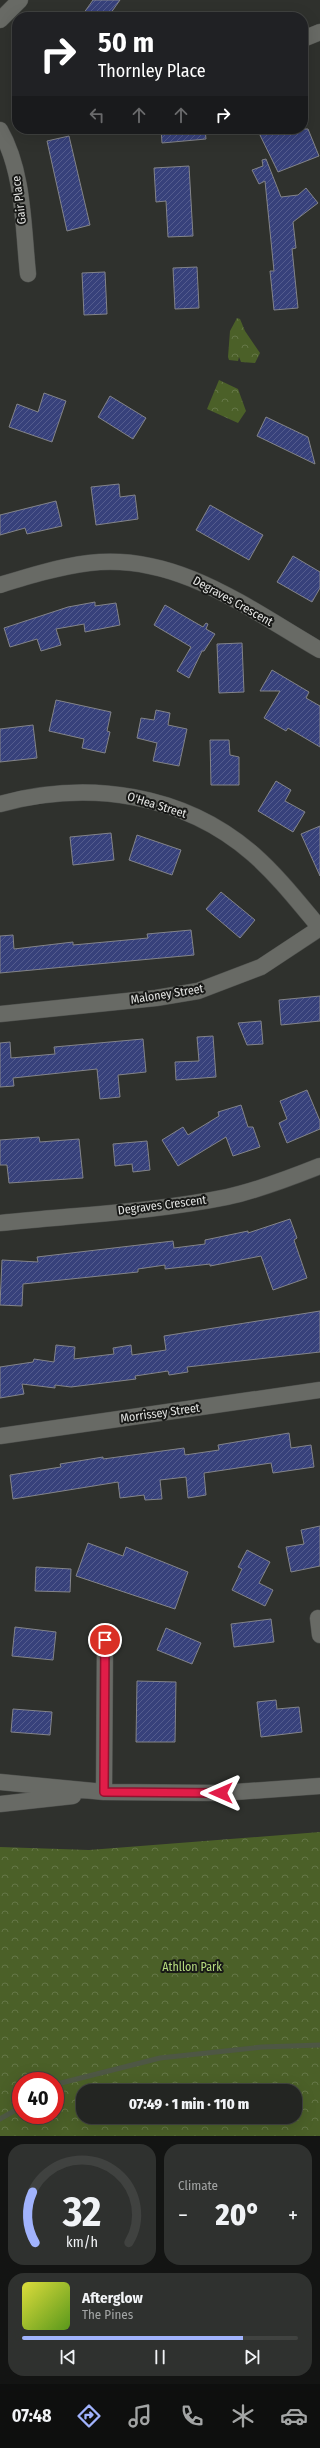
<!DOCTYPE html>
<html lang="en">
<head>
<meta charset="utf-8">
<style>
	body { margin:0; font-family:"Fira Sans Condensed",sans-serif; background:#2f312f; color:#f1f3f6; height:100vh; display:flex; flex-direction:column; font-size:15px; white-space:nowrap }
	* { box-sizing:border-box; margin:0 }
	p { font-size:13px; color:#a3a5a5 }
	.icon { flex:none; width:22px; height:22px; fill:none; stroke:currentColor; stroke-width:2; stroke-linecap:round; stroke-linejoin:round }
	.map { position:relative; height:2136px; overflow:hidden }
	.details { display:flex; flex-direction:column; gap:8px; padding:8px; background:#131413; flex:1 }
	.details>* { flex:none }
	.top-card { position:absolute; left:12px; top:12px; width:296px; height:122px; border-radius:16px; box-shadow:0 4px 16px #0002,0 0 0 1px #404240; background:#202124; color:#fff; overflow:hidden }
	.speed { position:absolute; left:12px; top:2072px; display:flex; gap:8px; font-size:20px; font-weight:700; text-align:center }
	.speed>* { display:grid; place-content:center; width:52px; height:52px; border-radius:50%; background:#232522; box-shadow:0 4px 16px #0002,0 0 0 1px #404240; line-height:1 }
	.speed .limit { border:6px solid #d22; background:#fff; color:#111 }
	.pin { position:absolute; display:grid; place-items:center; width:34px; height:34px; color:#fff; margin:-17px; border:2px solid #fff; border-radius:50%; box-shadow:0 1px 4px #0007 }
	.me { position:absolute; width:44px; margin:-22px; rotate:270deg; stroke-linejoin:round; filter:drop-shadow(0 0 3px #0008) }
	.turn { display:flex; align-items:center; gap:14px; height:84px; padding:0 20px; font-size:18px }
	.turn .icon { width:52px; height:52px; stroke-width:2.5 }
	.turn b { display:block; font-size:28px; line-height:34px }
	.lanes { display:flex; align-items:center; height:38px; padding:0 20px; background:#0003; justify-content:center; gap:20px; direction:ltr }
	.lanes .off { opacity:.35 }
	.big { font-size:30px; font-weight:800; line-height:1.1 }
	.details .widget { flex:1; display:flex; flex-direction:column; justify-content:center; gap:6px; min-width:0; padding:0 14px; border-radius:16px; background:#2f312f }
	.details .dial { align-items:center; gap:0 }
	.dial svg { height:104px; overflow:visible; fill:none; stroke:#404240; stroke-width:7; stroke-linecap:round; text-anchor:middle }
	.dial text { fill:#f1f3f6; stroke:none }
	.song { display:flex; align-items:center; gap:12px }
	.cover { width:48px; height:48px; border-radius:6px; background:linear-gradient(135deg,hsl(60 70% 55%),hsl(90 70% 35%)) }
	.played { height:4px; border-radius:2px; background:linear-gradient(90deg,#a1b3fd 80%,#404240 80%) }
	.keys { display:flex; justify-content:space-around; direction:ltr }
	.heat { display:flex; justify-content:space-between; align-items:center; font-size:22px; direction:ltr }
	.details .tiles { flex:1; display:grid; gap:8px; grid-template-columns:1fr 1fr }
	.widget:last-child { grid-column:span 2 }
	.trip { position:absolute; left:76px; top:2084px; width:226px; height:40px; border-radius:16px; background:#232522; box-shadow:0 4px 16px #0002,0 0 0 1px #404240; font-weight:800; line-height:40px; text-align:center }
	.menu { display:flex; height:64px; justify-content:space-around; align-items:center; background:#0e0f0e; color:#a3a5a5 }
	.menu .icon { width:28px; height:28px }
	.menu .current { color:#a1b3fd }
	.menu b { font-size:18px; color:#f1f3f6 }
	.map>svg:first-child { display:block }
	.park { fill:url(#park-crowns); fill-rule:evenodd }
	.lines { fill:none; stroke-linecap:round; stroke-linejoin:round }
	.stream { stroke:#4e5744; stroke-width:5 }
	.building { fill:url(#building-hatch); stroke:#838489 }
	.minor-casing { stroke:#4c4e4b; stroke-width:17 }
	.minor { stroke:#686a65; stroke-width:16 }
	.route-casing { stroke:#92132f; stroke-width:10 }
	.route { stroke:#e11d48; stroke-width:7 }
	.labels { text-anchor:middle; stroke-width:4; stroke-linejoin:round; paint-order:stroke }
	.street-label { font-size:12px; fill:#e4e5e3; stroke:#181917 }
	.park-label { font-size:12px; fill:#b7dc7f; stroke:#181917 }
</style>
</head>
<body>
<div class="map">
<svg width="320" height="2136" viewBox="0 0 320 2136">
	<defs>
		<pattern id="park-crowns" width="20" height="18" patternUnits="userSpaceOnUse"><rect width="20" height="18" fill="#4b6028"/><path d="M2 6a3 3 0 1 1 6 0M12 15a3 3 0 1 1 6 0" fill="none" stroke="#657747"/></pattern>
		<pattern id="building-hatch" width="6" height="6" patternUnits="userSpaceOnUse"><rect width="6" height="6" fill="#37417b"/><path d="M-1 1l2-2M0 6l6-6M5 7l2-2" fill="none" stroke="#545c8e"/></pattern>
	</defs>
	<rect width="100%" height="100%" fill="#2f312d"/>
	<path class="park" d="M237,318L240,319L245,331L260,353L255,363L241,362L239,357L238,361L229,360L228,357L230,331Z
		M219,380L238,389L246,411L238,423L207,409Z
		M320,1832V2136H0V1847L89,1850ZM21,2081H55V2115H21ZM83,2091H295V2117H83Z"/>
	<g class="lines">
		<path class="stream" d="M55,2086L61,2083L160,2058L262,2047L320,2045
			M0,2119L21,2107"/>
	</g>
	<path class="building" d="M93,0H120L108,17H81Z
		M161,129H205L206,139L162,143Z
		M257,129H308L319,156L278,172Z
		M69,136L90,225L67,231L47,141Z
		M266,159L281,197L298,195L306,188L318,203L293,222L296,248L292,249L298,308L274,310L270,271H274L265,181L259,184L252,170L263,166L262,160Z
		M189,166L193,236L168,237L166,201L156,202L154,168Z
		M197,267L199,308L175,309L173,268Z
		M105,272L107,314L84,315L82,273Z
		M44,393L66,401L52,442L9,427L17,404L38,412Z
		M110,396L146,418L133,439L98,417Z
		M266,417L308,437L315,464L257,436Z
		M119,484L120,497L135,495L138,519L96,525L91,487Z
		M56,501L62,526L27,534L25,528L0,535V515Z
		M210,505L263,535L249,560L196,530Z
		M293,556L320,572V588L312,602L277,582Z
		M95,602V606L116,603L120,625L85,632L84,624L56,629L61,645L41,651L37,639L10,647L4,628L68,607Z
		M165,605L203,627L206,623L208,624L206,629L215,634L204,651H202L189,678L177,671L191,647L154,625Z
		M242,643L244,692L219,693L217,644Z
		M272,670L309,692L306,698L320,706V747L288,728L286,731L264,718L280,691H260Z
		M56,700L111,712L107,731L110,732L105,753L82,748L84,739L49,731Z
		M156,710L170,713L168,725L187,729L179,766L153,761L157,743L137,738L141,718L154,720Z
		M33,725L37,758L0,762V729Z
		M210,740H229L230,755L239,757V785H211Z
		M276,781L291,790L285,801L305,812L293,832L258,811Z
		M320,826V876L301,834Z
		M111,833L114,860L73,865L70,837Z
		M137,835L181,850L172,875L129,860Z
		M221,892L255,920L240,938L206,909Z
		M191,930L194,955L0,973V936L13,935L14,949L73,942V945L148,938L147,934Z
		M320,996V1021L281,1025L279,1000Z
		M261,1021L263,1044L247,1045L238,1023Z
		M213,1036L216,1077L176,1080L175,1062L199,1061L197,1037Z
		M143,1039L146,1072L118,1075L120,1097L100,1099L97,1069L13,1078L14,1086L0,1087V1043L10,1042L11,1058L55,1054L54,1047Z
		M307,1090L320,1121V1129L287,1143L279,1123L287,1119L280,1101Z
		M241,1105L248,1127H253L260,1147L233,1156L226,1137L178,1166L162,1140L183,1127L188,1135L219,1116L218,1112Z
		M39,1137L40,1142L79,1139L83,1178L9,1183L7,1165H0V1140Z
		M147,1141L150,1170L133,1172L132,1164L115,1166L113,1144Z
		M290,1219L297,1238L294,1240L307,1278L273,1290L261,1256L210,1266V1264L165,1269V1265L138,1269V1272L23,1284L22,1306L0,1305L2,1260L38,1262L37,1257L173,1241L174,1248L205,1244V1240L248,1231V1233Z
		M320,1311V1352L187,1367L188,1372L169,1375L168,1371L135,1376L136,1379L71,1387L55,1385V1388L22,1384L24,1394L0,1398V1367L33,1362L34,1359L54,1362L56,1345L75,1347L74,1359L114,1354L113,1348L131,1345L132,1355L166,1350L164,1336Z
		M289,1433L291,1448L311,1445L314,1467L273,1473L271,1463L204,1473L206,1495L188,1498L186,1477L160,1480L162,1499L145,1500L144,1495L120,1498L118,1482L13,1499L10,1475L61,1467L60,1464L103,1457V1459L184,1448L185,1455L219,1450L218,1445Z
		M320,1526V1566L291,1572L286,1547L304,1544L301,1530Z
		M88,1543L123,1556L126,1547L188,1572L175,1609L76,1576Z
		M247,1550L270,1562L259,1583L273,1590L265,1606L232,1590L242,1569L238,1567Z
		M36,1567L71,1569L70,1592L35,1591Z
		M271,1619L274,1642L234,1647L231,1624Z
		M15,1627L56,1632L53,1660L12,1656Z
		M166,1628L201,1643L192,1664L157,1650Z
		M137,1681L176,1682L175,1742H136Z
		M276,1700L277,1709L299,1707L302,1732L261,1737L257,1702Z
		M13,1709L52,1712L50,1735L11,1732Z"/>
	<g class="lines">
		<g class="minor-casing">
			<path id="minor" d="M0,20L20,0
				M303,39L320,32
				M0,130C24,172 23,227 28,274
				M0,585C29,576 58,567 89,563C176,552 249,609 320,650
				M0,804C88,780 183,793 253,854C278,876 299,903 320,928
				M0,1014L156,998L198,991L261,967L320,928
				M0,1223C75,1215 153,1212 227,1197C259,1190 290,1178 320,1166
				M0,1436L320,1390
				M318,1618L320,1635
				M0,1782L104,1792L221,1793L320,1786
				M104,1792L105,1640
				M0,1804L73,1796"/>
		</g>
		<use href="#minor" class="minor"/>
	</g>
	<g class="lines">
		<g class="route-casing">
			<path id="route" d="M105,1640L104,1792L221,1793"/>
		</g>
		<use href="#route" class="route"/>
	</g>
	<g class="labels">
		<g class="street-label">
			<text transform="translate(19 200) rotate(-97)" y="4">Gair Place</text>
			<text transform="translate(233 601) rotate(29)" y="4">Degraves Crescent</text>
			<text transform="translate(157 805) rotate(17)" y="4">O'Hea Street</text>
			<text transform="translate(167 994) rotate(-9)" y="4">Maloney Street</text>
			<text transform="translate(162 1205) rotate(-7)" y="4">Degraves Crescent</text>
			<text transform="translate(160 1413) rotate(-8)" y="4">Morrissey Street</text>
		</g>
		<g class="park-label">
			<text x="192" y="1971">Athllon Park</text>
		</g>
	</g>
</svg>
<div class="speed"><div class="limit">40</div></div>
<div class="pin" style="left:105px;top:1640px;background:#d93025"><svg class="icon" aria-label="arrive" viewBox="0 0 24 24"><path d="M6 21V4h12l-3 4 3 4H6"/></svg></div>
<svg class="me" style="left:221px;top:1793px" viewBox="-20 -20 40 40"><path d="M0-17L14 15 0 8-14 15z" fill="#e11d48" stroke="#fff" stroke-width="4"/></svg>
<div class="trip">07:49 · 1 min · 110 m</div>
<div class="top-card">
<div class="turn"><svg class="icon" aria-label="right" viewBox="0 0 24 24"><path d="M7 20v-9h11M14 6l5 5-5 5"/></svg><div><b>50 m</b>Thornley Place</div></div>
<div class="lanes"><svg class="icon off" aria-label="left" viewBox="0 0 24 24"><path d="M17 20v-9H6M10 6l-5 5 5 5"/></svg><svg class="icon off" aria-label="ahead" viewBox="0 0 24 24"><path d="M12 20V5M6 11l6-6 6 6"/></svg><svg class="icon off" aria-label="ahead" viewBox="0 0 24 24"><path d="M12 20V5M6 11l6-6 6 6"/></svg><svg class="icon" aria-label="right" viewBox="0 0 24 24"><path d="M7 20v-9h11M14 6l5 5-5 5"/></svg></div>
</div>
</div>
<section class="details">
<div class="tiles">
<div class="widget dial"><svg viewBox="0 0 100 80">
<path d="M14 69A42 42 0 1 1 86 69"/>
<path d="M14 69A42 42 0 0 1 12 30" stroke="#a1b3fd"/>
<text x="50" y="56" font-size="32" font-weight="700">32</text>
<text x="50" y="72" font-size="11">km/h</text>
</svg></div>
<div class="widget"><p>Climate</p>
<div class="heat"><a>−</a><b class="big">20°</b><a>+</a></div>
</div>
<div class="widget">
<div class="song"><i class="cover"></i><div><b>Afterglow</b><p>The Pines</p></div></div>
<div class="played"></div>
<div class="keys"><svg class="icon" aria-label="previous" viewBox="0 0 24 24"><path d="M18 5L8 12l10 7zM5 5v14"/></svg><svg class="icon" aria-label="pause" viewBox="0 0 24 24"><path d="M8 5v14M16 5v14"/></svg><svg class="icon" aria-label="next" viewBox="0 0 24 24"><path d="M6 5l10 7-10 7zM19 5v14"/></svg></div>
</div>
</div>
</section>
<nav class="menu">
<b>07:48</b>
<svg class="icon current" aria-label="directions" viewBox="0 0 24 24"><path d="M12 3l9 9-9 9-9-9zM9 14v-3h6M13 9l2 2-2 2"/></svg>
<svg class="icon" aria-label="music" viewBox="0 0 24 24"><path d="M9 18V5l10-2v13"/><circle cx="6" cy="18" r="3"/><circle cx="16" cy="16" r="3"/></svg>
<svg class="icon" aria-label="phone" viewBox="0 0 24 24"><path d="M5 4h4l2 5-3 2q2 4 5 5l2-3 5 2v4C11 20 4 13 5 4z"/></svg>
<svg class="icon" aria-label="climate" viewBox="0 0 24 24"><path d="M12 3v18M4 7l16 10M4 17L20 7"/></svg>
<svg class="icon" aria-label="car" viewBox="0 0 24 24"><path d="M5 17H2v-5l4-1 3-4h7l3 4 3 1v5h-3M9 17h6M6 11h13"/><circle cx="7" cy="17" r="2"/><circle cx="17" cy="17" r="2"/></svg>
</nav>
</body>
</html>
